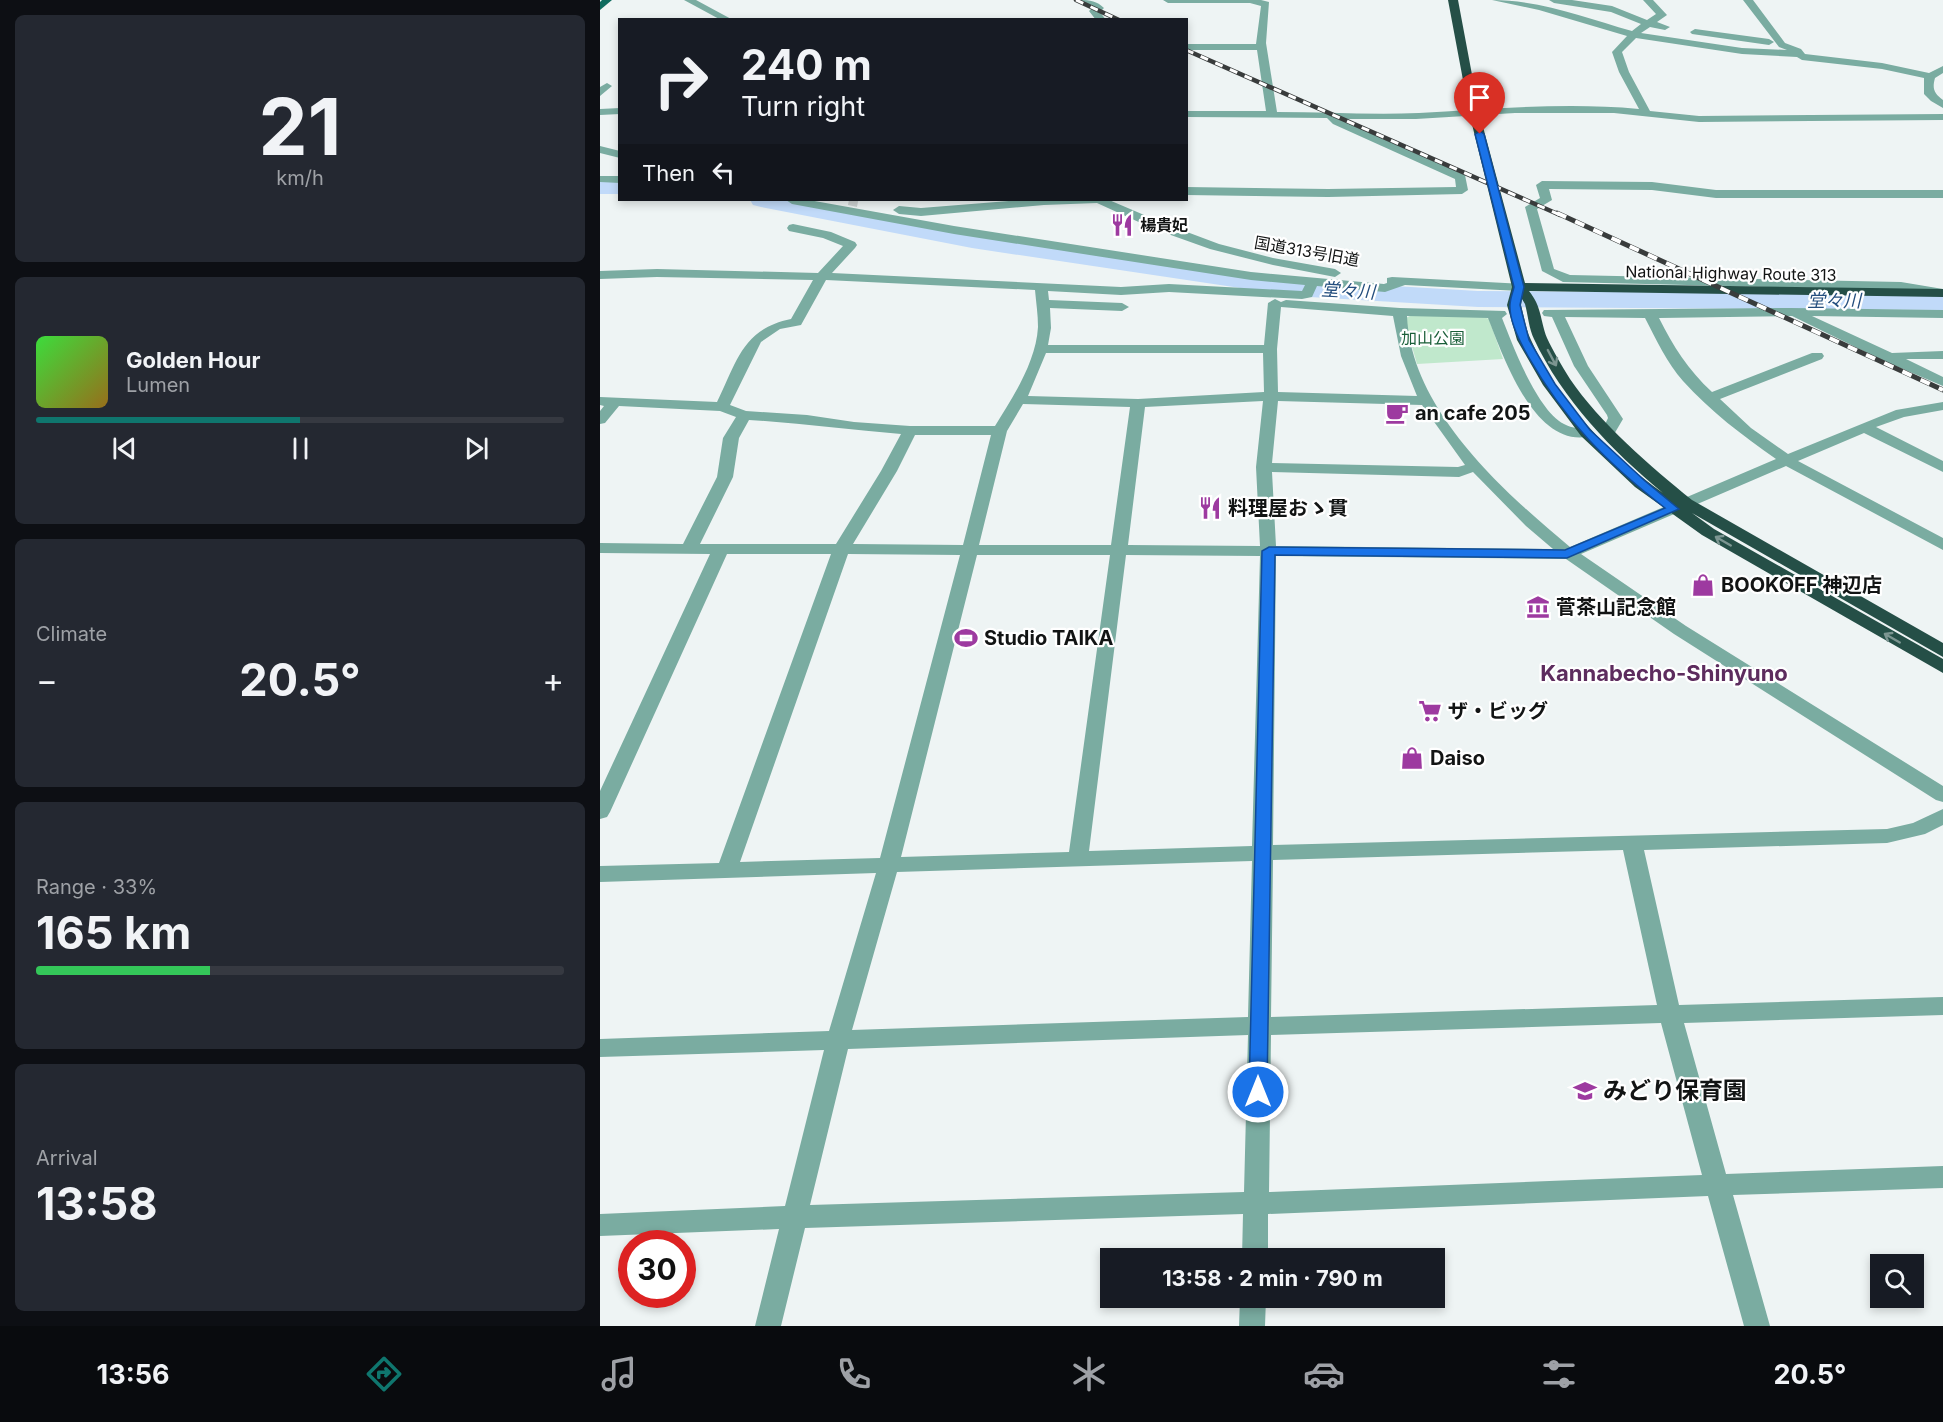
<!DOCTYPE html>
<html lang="en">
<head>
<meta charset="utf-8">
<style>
	body { margin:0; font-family:Inter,"Noto Sans JP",sans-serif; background:#242831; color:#f1f3f6; height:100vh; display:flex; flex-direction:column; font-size:22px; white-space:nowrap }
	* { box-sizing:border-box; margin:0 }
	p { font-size:20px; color:#9ea1a6 }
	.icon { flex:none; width:33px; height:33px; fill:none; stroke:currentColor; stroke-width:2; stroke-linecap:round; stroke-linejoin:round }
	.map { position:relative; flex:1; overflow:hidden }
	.drawer { display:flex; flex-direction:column; gap:15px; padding:15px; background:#0d0f14; width:600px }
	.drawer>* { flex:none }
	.guide { position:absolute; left:18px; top:18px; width:570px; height:183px; border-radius:0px; box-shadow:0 3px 9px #0003; background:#171b24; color:#f1f3f6; overflow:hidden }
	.tools { position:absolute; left:1270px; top:1254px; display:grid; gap:12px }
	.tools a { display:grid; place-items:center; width:54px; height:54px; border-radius:0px; background:#171b24; box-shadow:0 3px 9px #0003; font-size:30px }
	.speed { position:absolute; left:18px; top:1230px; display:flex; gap:12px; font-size:30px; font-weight:700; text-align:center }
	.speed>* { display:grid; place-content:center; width:78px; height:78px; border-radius:50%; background:#171b24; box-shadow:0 3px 9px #0003; line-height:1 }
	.speed .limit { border:9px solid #d22; background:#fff; color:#111 }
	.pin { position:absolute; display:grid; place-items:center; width:51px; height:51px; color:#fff; margin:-62px -26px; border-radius:50% 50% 50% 0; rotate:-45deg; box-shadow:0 0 6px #0007 }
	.pin .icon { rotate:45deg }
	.me { position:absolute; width:66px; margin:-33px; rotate:0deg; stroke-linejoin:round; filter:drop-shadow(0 0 4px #0008) }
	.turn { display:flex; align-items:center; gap:21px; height:126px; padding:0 24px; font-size:27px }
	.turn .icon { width:78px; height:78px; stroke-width:2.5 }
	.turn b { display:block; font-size:42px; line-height:51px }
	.then { display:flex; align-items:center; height:57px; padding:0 24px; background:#0003; gap:12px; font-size:22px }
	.big { font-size:45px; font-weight:700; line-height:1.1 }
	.drawer .tile { flex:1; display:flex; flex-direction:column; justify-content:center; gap:9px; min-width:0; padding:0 21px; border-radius:9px; background:#242831 }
	.drawer .dial { align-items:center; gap:0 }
	.dial b { font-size:78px; line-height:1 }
	.song { display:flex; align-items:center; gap:18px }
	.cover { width:72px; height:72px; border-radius:9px; background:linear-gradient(135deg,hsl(120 70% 55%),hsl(40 70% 35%)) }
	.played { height:6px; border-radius:3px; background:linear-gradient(90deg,#0f766e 50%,#363941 50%) }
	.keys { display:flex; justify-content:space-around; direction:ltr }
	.heat { display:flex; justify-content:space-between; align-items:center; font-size:33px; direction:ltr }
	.charge { height:9px; border-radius:4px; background:linear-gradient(90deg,#34c759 33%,#363941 0) }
	.trip { position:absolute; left:500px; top:1248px; width:345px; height:60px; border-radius:0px; background:#171b24; box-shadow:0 3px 9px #0003; font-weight:700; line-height:60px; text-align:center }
	.tab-bar { display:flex; height:96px; justify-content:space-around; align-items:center; background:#090b0e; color:#9ea1a6 }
	.tab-bar .icon { width:42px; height:42px }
	.tab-bar .on { color:#0f766e }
	.tab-bar b { font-size:27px; color:#f1f3f6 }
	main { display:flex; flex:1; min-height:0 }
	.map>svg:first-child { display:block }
	.green { fill:#c0e8cc }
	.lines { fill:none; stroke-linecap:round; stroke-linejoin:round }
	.river { fill:#c1daf9; fill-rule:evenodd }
	.minor-tunnel { stroke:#cdd2d2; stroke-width:10; stroke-dasharray:10 5; stroke-linecap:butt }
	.minor { fill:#7aaca1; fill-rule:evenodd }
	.major { fill:#0e6c5f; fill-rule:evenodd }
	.highway { fill:#254f47; fill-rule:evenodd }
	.rail-far1-casing { stroke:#393c3c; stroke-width:4.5 }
	.rail-casing { stroke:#393c3c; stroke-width:5 }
	.rail-far1 { stroke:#fff; stroke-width:3; stroke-dasharray:8; stroke-linecap:butt }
	.rail { stroke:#fff; stroke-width:4; stroke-dasharray:10; stroke-linecap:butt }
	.oneway { stroke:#7c9591 }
	.route { fill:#1a73e8; stroke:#114b97; stroke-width:1.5 }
	.labels { text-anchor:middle; stroke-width:4.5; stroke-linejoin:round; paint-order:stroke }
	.far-poi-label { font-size:16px; font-weight:bold; fill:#121414; stroke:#fff; text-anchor:start }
	.far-street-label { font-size:16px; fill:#121414; stroke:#fff }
	.far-park-label { font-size:16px; fill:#1a5f39; stroke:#fff }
	.far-water-label { font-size:18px; font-style:italic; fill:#244e7e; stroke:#fff }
	.poi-label { font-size:20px; font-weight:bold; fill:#121414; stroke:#fff; text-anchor:start }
	.quarter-label { font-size:22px; font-weight:bold; fill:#5d2c5e; stroke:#fff }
	.near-poi-label { font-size:24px; font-weight:bold; fill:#121414; stroke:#fff; text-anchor:start }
</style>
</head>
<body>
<main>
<section class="drawer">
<div class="tile dial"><b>21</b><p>km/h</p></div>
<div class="tile">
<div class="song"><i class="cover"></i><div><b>Golden Hour</b><p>Lumen</p></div></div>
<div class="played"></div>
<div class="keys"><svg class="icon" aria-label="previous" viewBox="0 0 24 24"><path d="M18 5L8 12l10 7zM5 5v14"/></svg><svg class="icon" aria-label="pause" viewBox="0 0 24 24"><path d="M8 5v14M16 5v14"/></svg><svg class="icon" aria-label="next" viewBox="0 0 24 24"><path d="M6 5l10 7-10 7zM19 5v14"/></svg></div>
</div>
<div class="tile"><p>Climate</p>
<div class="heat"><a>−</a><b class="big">20.5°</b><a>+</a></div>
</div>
<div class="tile"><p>Range · 33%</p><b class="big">165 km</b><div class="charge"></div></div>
<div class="tile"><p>Arrival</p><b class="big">13:58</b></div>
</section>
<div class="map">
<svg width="1343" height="1326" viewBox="0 0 1343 1326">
	<rect width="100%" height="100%" fill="#eef4f4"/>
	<path class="green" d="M814,314L881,316L889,319L903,359L817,364L804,319Z"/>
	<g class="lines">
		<path class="river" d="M0,180H20V194H0Z
			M150,200H191L372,234L693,280L878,291L1343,294V310L878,307L693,296L372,248L161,207L153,205Z"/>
		<path class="minor-tunnel" d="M249,200L258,202"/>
		<path class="minor" d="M84,0H96L133,20H121Z
			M480,0C490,0 497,1 504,8L500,12L506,20H496L489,11L492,8Z
			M563,0H661L669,2L666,43L677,112C724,112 772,115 819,113C892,109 966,102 1039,109L1019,72L1012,52L1027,36L939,10L892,0C941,0 986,18 1032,31L1041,24L1011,12L954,3L949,0H972L1012,6L1047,20L1056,14L1043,0H1053L1067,15L1057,22L1070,27L1065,30L1050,27L1041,33L1142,48L1187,50L1179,47L1143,0H1153L1185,43L1201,49L1205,54L1282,63L1329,73L1343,66V73L1335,78C1332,89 1334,93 1343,100V108L1331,101L1324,94V78L1282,69L1202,60L1197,57L1142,54L1036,38L1022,52L1029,72L1050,111L1099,116L1343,114V120L1099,122L1014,113H915L816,119H740L865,175L868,190L862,194L728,197L586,195V187L728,189L856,187L855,179L733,124L727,118L586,117V111H666L657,50H586V44H656L661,6L650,3H568Z
			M1095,29L1169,39L1174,42L1169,45L1092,34L1090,32Z
			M7,83L12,86L0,96V87Z
			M20,108V114L0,115V109Z
			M0,146L20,151V158L0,153Z
			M0,176H20V183L0,182Z
			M942,181L1052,182L1116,190H1343V198H1116L1052,190L949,189L952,200L937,209L954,269L970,275L1301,282L1343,289V295L1301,290L963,282L942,271L925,207L940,198L936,185Z
			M186,200H209L354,226L651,272L784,284L787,283V278L792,277L924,284L926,287L924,290L919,291L805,285L785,292L717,286L712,297L702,299L569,292L521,295L448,291L449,300L522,303L529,307L522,311L450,308L451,328L448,345H664L668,303L675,299L681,302L686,300L800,308L905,311L907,314L902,318C913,346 937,410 964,424C972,429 982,428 991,430L993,433L991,436C935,450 904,358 888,318L807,316C811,410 903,491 970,547L1176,459C1143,436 1110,411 1083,381C1067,363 1056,339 1045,318L965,317L988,366L1023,419L1013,436H1003L1001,433L1008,418L1007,415L974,366L952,317L944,316L942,313L944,310L1191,308L1343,310V318L1212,316L1292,353L1343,351V359H1306L1343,377V386L1284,361L1192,316L1059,318C1073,346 1088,370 1112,392L1212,353H1222L1224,356L1222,359L1120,399L1151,428L1188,454L1296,410L1343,402V410L1304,417L1276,427L1343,461V472L1264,433L1198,461L1343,538V550L1186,466L981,554L1086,626L1343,786V802L1336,800L1074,634L966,559L676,556L673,845L1287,829L1313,823L1343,809V825L1325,834L1287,843L1044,850L1079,1005L1343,997V1015L1084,1023L1126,1174L1343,1166V1188L1133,1195L1170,1326H1144L1108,1196L668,1214V1258H642L643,1214L205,1228L181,1326H155L179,1229L0,1236V1214L185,1206L224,1050L0,1057V1039L229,1031L276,873L0,882V866L119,863L231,554H127L10,812L7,817L0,819V791L110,554L0,553V543L83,544L117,477L123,438L136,417L120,411L19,406L5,423L0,424V411L4,406L0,405V397L117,402C137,362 142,329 191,319L213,280L57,277L0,279V271L57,269L218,273L243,246L223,238L189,231L187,228L189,225L193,224L231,232L255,242L257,245L255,248L232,273L521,287L569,284L702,291L705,285L651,280L354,234L192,204ZM226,280L435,290C436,302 438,314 438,327C436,362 413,397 395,426H310L254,422L207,415L146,411L130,405L161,342L180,329L201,325ZM681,307L793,316L801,356L817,396L678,392L677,349ZM446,353H663L664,392L538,399L428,396ZM663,401L656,467L660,546L528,545L545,407ZM678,401L822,405L865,465L858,467L672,463ZM423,404L530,407L511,545H379L407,431ZM149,420C200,423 250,430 301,434L281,471L236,544H100L133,477L139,438ZM315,435H391L363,545L253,544L297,471ZM672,472L859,477L873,472L926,526L953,549L676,546ZM248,554L360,555L280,858L140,862ZM377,555H510L469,852L301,857ZM526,555L660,556L652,846L489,851ZM1023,850L1057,1005L671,1017L673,860ZM652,861L648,1017L252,1030L297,872ZM1061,1023L1102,1175L669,1192L671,1035ZM648,1035L644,1192L210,1205L248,1049Z
			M421,200H509L563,223L619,244L673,258L735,269L741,273L735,277L673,265L610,249L554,229L497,203L444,205L321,216L299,214L293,210L299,206L321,208Z
			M640,1298H666L665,1326H639Z"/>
		<path class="major" d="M2,0H12L0,10V2Z"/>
		<path class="highway" d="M848,0H858L879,112L925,283L1343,289V297L929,291C942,307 940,320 947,338C953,351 962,366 970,379C999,422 1051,467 1092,500L1343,643V657L1092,513L1114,529L1343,659V673L1102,535L1035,487L981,436L943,385L917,340L907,305L912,287L869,112ZM922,299L925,304C928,315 929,329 934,339C962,399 1012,451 1063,493C1010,455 958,401 931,340C926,330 924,317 921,305Z"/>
		<g class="rail-far1-casing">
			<path id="rail-far1" d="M476,0L519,20
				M586,50L960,215"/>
		</g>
		<g class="rail-casing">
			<path id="rail" d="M957,213L1343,390"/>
		</g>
		<use href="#rail-far1" class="rail-far1"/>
		<use href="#rail" class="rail"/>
	</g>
	<defs><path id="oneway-shaft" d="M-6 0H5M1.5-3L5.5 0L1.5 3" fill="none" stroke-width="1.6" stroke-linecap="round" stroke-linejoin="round" transform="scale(1.5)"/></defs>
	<g class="oneway">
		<use href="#oneway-shaft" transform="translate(952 358) rotate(62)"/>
		<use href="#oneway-shaft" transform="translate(1123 541) rotate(-150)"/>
		<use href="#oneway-shaft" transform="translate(1292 638) rotate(-150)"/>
	</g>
	<path class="route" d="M880,131L884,134L924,287L920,305L929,340L955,384L990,430L1045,481L1079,509L967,558L675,555L667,1092L664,1097L658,1100L651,1097L649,1092L662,551L669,547L965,550L1065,508C1007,463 965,421 928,356C920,342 909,321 910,305C910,299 913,292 914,287L875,134Z"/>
	<defs>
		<g id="restaurant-bare" transform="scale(1.8)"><path d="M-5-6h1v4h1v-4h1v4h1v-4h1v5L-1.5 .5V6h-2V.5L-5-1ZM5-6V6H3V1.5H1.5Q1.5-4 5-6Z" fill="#9d3aa0" stroke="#fff" stroke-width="2.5" paint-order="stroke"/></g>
		<g id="cafe-bare" transform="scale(1.8)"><path d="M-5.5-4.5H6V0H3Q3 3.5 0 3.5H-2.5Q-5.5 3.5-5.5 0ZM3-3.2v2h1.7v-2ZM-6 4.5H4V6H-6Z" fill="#9d3aa0" stroke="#fff" stroke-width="2.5" paint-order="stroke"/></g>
		<g id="shop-bare" transform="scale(1.8)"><path d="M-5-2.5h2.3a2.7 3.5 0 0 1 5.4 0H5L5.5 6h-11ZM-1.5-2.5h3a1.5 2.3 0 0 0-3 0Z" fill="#9d3aa0" stroke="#fff" stroke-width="2.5" paint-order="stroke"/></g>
		<g id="museum-bare" transform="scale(1.8)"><path d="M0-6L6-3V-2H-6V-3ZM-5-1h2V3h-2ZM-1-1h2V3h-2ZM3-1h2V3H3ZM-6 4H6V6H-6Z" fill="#9d3aa0" stroke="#fff" stroke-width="2.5" paint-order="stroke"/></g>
		<g id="stadium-bare" transform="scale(1.8)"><path d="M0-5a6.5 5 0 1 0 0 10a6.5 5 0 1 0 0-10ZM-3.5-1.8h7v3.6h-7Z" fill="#9d3aa0" stroke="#fff" stroke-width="2.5" paint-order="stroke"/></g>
		<g id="supermarket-bare" transform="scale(1.8)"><path d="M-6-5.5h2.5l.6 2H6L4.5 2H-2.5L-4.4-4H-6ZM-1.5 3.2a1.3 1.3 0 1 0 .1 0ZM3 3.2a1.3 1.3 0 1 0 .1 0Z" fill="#9d3aa0" stroke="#fff" stroke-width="2.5" paint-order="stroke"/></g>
		<g id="school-bare" transform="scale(1.8)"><path d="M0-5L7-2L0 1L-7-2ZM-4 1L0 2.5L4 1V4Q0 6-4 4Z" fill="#9d3aa0" stroke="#fff" stroke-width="2.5" paint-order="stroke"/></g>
	</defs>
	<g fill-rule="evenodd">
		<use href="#restaurant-bare" x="522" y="225"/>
		<use href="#cafe-bare" x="797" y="413"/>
		<use href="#restaurant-bare" x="610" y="508"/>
		<use href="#shop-bare" x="1103" y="585"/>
		<use href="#museum-bare" x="938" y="607"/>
		<use href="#stadium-bare" x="366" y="638"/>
		<use href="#supermarket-bare" x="830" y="711"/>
		<use href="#shop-bare" x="812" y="758"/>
		<use href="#school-bare" x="985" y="1091"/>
	</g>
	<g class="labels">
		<g class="far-poi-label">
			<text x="540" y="231">楊貴妃</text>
		</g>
		<g class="far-street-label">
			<text transform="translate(707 251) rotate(10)" y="6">国道313号旧道</text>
			<text transform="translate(1131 273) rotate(1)" y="6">National Highway Route 313</text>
		</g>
		<g class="far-park-label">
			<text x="833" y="344">加山公園</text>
		</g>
		<g class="far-water-label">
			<text transform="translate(748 291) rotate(3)" y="6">堂々川</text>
			<text x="1234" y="307">堂々川</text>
		</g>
		<g class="poi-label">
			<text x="815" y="420">an cafe 205</text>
			<text x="628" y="515">料理屋おゝ貫</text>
			<text x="1121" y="592">BOOKOFF 神辺店</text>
			<text x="956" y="614">菅茶山記念館</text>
			<text x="384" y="645">Studio TAIKA</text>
			<text x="848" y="718">ザ・ビッグ</text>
			<text x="830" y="765">Daiso</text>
		</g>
		<g class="quarter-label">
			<text x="1064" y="681">Kannabecho-Shinyuno</text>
		</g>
		<g class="near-poi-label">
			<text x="1003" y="1099">みどり保育園</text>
		</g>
	</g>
</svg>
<div class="tools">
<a><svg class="icon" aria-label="search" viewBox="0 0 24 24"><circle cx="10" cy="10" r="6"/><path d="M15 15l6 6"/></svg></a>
</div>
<div class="speed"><div class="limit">30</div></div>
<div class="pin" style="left:880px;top:134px;background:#d93025"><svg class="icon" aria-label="arrive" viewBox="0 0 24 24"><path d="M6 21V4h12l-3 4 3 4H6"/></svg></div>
<svg class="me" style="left:658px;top:1092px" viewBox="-20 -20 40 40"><circle r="17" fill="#1a73e8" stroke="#fff" stroke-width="3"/><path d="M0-11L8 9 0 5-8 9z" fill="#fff"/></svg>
<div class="trip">13:58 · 2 min · 790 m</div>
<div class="guide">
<div class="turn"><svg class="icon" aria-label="right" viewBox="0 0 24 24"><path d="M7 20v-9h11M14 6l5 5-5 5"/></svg><div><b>240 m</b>Turn right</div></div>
<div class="then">Then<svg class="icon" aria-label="left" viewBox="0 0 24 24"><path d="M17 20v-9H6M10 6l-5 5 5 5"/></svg></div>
</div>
</div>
</main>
<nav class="tab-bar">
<b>13:56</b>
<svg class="icon on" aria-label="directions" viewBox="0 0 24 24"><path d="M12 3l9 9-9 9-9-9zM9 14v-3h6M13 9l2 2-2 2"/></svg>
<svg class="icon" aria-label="music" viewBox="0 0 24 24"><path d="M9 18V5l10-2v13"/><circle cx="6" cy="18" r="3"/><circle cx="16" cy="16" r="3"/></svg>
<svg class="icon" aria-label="phone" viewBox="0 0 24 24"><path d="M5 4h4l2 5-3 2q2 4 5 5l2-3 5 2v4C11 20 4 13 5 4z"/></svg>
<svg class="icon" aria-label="climate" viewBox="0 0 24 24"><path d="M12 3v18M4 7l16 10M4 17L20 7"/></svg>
<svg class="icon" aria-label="car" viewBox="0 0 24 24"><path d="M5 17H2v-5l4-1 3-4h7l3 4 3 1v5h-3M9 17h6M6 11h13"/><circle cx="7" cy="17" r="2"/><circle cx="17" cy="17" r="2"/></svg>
<svg class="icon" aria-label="filters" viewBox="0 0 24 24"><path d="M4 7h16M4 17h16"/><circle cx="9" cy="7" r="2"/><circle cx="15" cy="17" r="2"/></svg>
<b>20.5°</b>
</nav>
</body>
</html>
